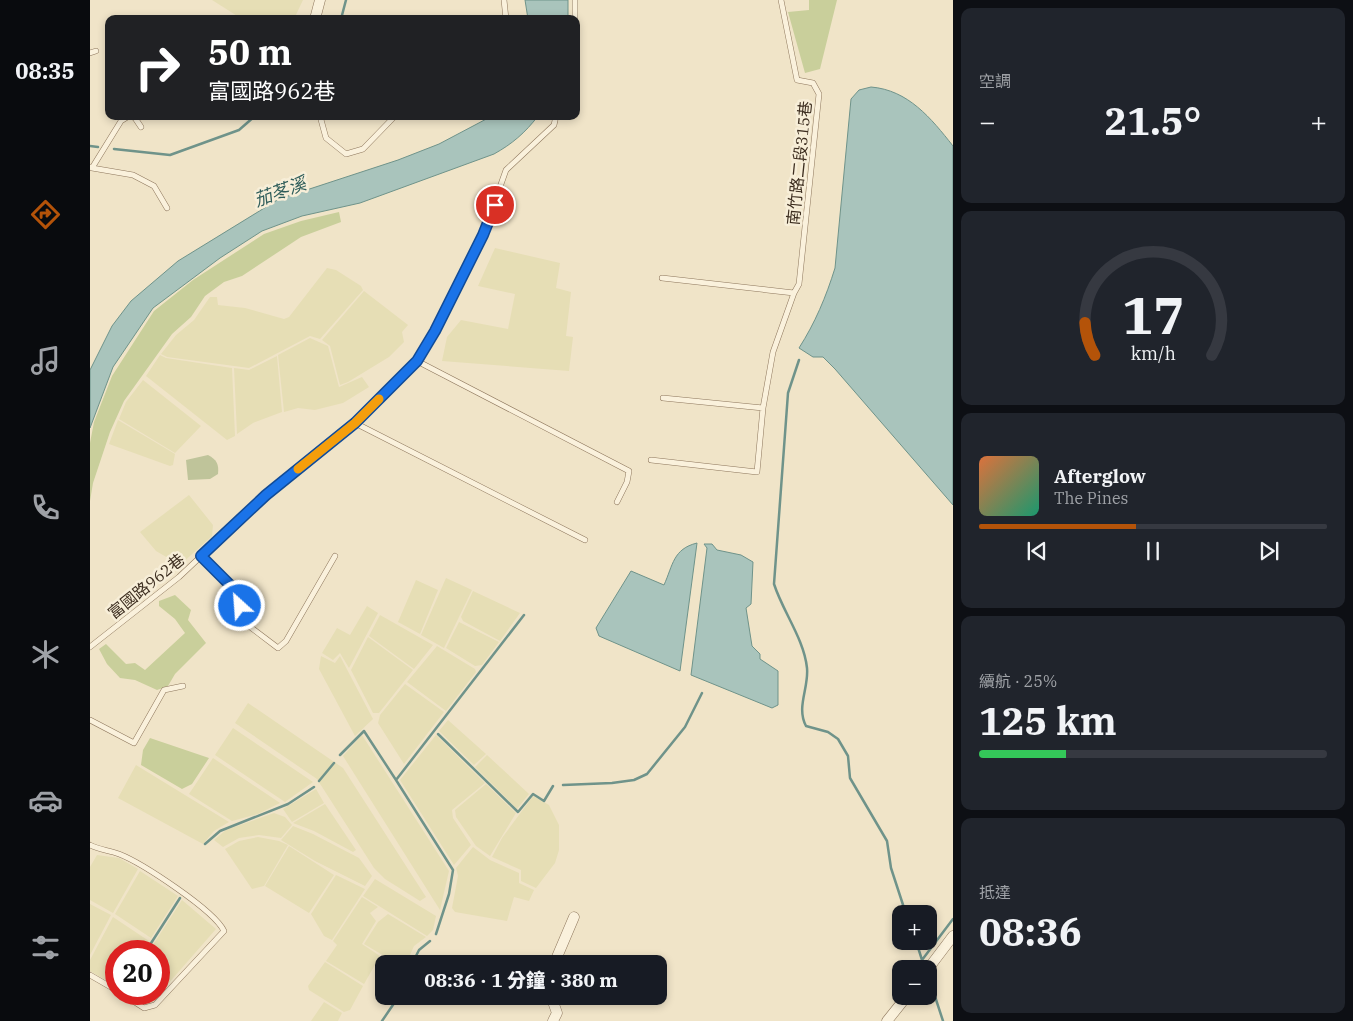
<!DOCTYPE html>
<html lang="zh-TW">
<head>
<meta charset="utf-8">
<style>
	body { margin:0; font-family:"IBM Plex Serif","Noto Sans TC",serif; background:#20242c; color:#f1f3f6; height:100vh; display:flex; flex-direction:column; font-size:19px; white-space:nowrap }
	* { box-sizing:border-box; margin:0 }
	p { font-size:16px; color:#9ea1a6 }
	.icon { flex:none; width:28px; height:28px; fill:none; stroke:currentColor; stroke-width:2; stroke-linecap:round; stroke-linejoin:round }
	.map { position:relative; flex:1; overflow:hidden }
	.sheet { display:flex; flex-direction:column; gap:8px; padding:8px; background:#0d0f14; width:400px }
	.sheet>* { flex:none }
	.banner { position:absolute; left:15px; top:15px; width:475px; height:105px; border-radius:10px; box-shadow:0 2px 8px #0003; background:#202124; color:#fff; overflow:hidden }
	.controls { position:absolute; left:802px; top:905px; display:grid; gap:10px }
	.controls a { display:grid; place-items:center; width:45px; height:45px; border-radius:10px; background:#171b24; box-shadow:0 2px 8px #0003; font-size:25px }
	.speed { position:absolute; left:15px; top:940px; display:flex; gap:10px; font-size:25px; font-weight:700; text-align:center }
	.speed>* { display:grid; place-content:center; width:65px; height:65px; border-radius:50%; background:#171b24; box-shadow:0 2px 8px #0003; line-height:1 }
	.speed .limit { border:8px solid #d22; background:#fff; color:#111 }
	.pin { position:absolute; display:grid; place-items:center; width:42px; height:42px; color:#fff; margin:-21px; border:2px solid #fff; border-radius:50%; box-shadow:0 1px 5px #0007 }
	.me { position:absolute; width:55px; margin:-28px; rotate:334deg; stroke-linejoin:round; filter:drop-shadow(0 0 4px #0008) }
	.turn { display:flex; align-items:center; gap:18px; height:105px; padding:0 20px; font-size:22px }
	.turn .icon { width:65px; height:65px; stroke-width:2.5 }
	.turn b { display:block; font-size:35px; line-height:42px }
	.big { font-size:38px; font-weight:800; line-height:1.1 }
	.sheet .card { flex:1; display:flex; flex-direction:column; justify-content:center; gap:8px; min-width:0; padding:0 18px; border-radius:10px; background:#20242c }
	.sheet .dial { align-items:center; gap:0 }
	.dial svg { height:130px; overflow:visible; fill:none; stroke:#363941; stroke-width:7; stroke-linecap:round; text-anchor:middle }
	.dial text { fill:#f1f3f6; stroke:none }
	.song { display:flex; align-items:center; gap:15px }
	.cover { width:60px; height:60px; border-radius:8px; background:linear-gradient(135deg,hsl(20 70% 55%),hsl(160 70% 35%)) }
	.played { height:5px; border-radius:2px; background:linear-gradient(90deg,#b45309 45%,#363941 45%) }
	.keys { display:flex; justify-content:space-around; direction:ltr }
	.heat { display:flex; justify-content:space-between; align-items:center; font-size:28px; direction:ltr }
	.charge { height:8px; border-radius:4px; background:linear-gradient(90deg,#34c759 25%,#363941 0) }
	.trip { position:absolute; left:285px; top:955px; width:292px; height:50px; border-radius:10px; background:#171b24; box-shadow:0 2px 8px #0003; font-weight:800; line-height:50px; text-align:center }
	main { display:flex; flex:1; min-height:0 }
	.tab-bar { display:flex; flex-direction:column; width:90px; justify-content:space-around; align-items:center; background:#090b0e; color:#9ea1a6 }
	.tab-bar .icon { width:35px; height:35px }
	.tab-bar .current { color:#b45309 }
	.tab-bar b { font-size:22px; color:#f1f3f6 }
	.map>svg:first-child { display:block }
	.farmland { fill:#e6deb5 }
	.green { fill:#c9cf9b }
	.cemetery { fill:#bfc49a }
	.water { fill:#a9c4bc; stroke:#6f938a }
	.lines { fill:none; stroke-linecap:round; stroke-linejoin:round }
	.stream { stroke:#6f938a; stroke-width:2.5 }
	.lane-casing { stroke:#8d765c; stroke-width:6 }
	.street-casing { stroke:#8d765c; stroke-width:11 }
	.lane { stroke:#faf1dc; stroke-width:5 }
	.street { stroke:#faf1dc; stroke-width:10 }
	.route-casing { stroke:#114b97; stroke-width:12 }
	.route { stroke:#1a73e8; stroke-width:9 }
	.slow { stroke:#f59e0b; stroke-width:9 }
	.labels { text-anchor:middle; stroke-width:5; stroke-linejoin:round; paint-order:stroke }
	.street-label { font-size:16px; fill:#3d2e20; stroke:#f7eed8 }
	.water-label { font-size:18px; font-style:italic; fill:#2f5d5a; stroke:#f7eed8 }
</style>
</head>
<body>
<main>
<nav class="tab-bar">
<b>08:35</b>
<svg class="icon current" aria-label="directions" viewBox="0 0 24 24"><path d="M12 3l9 9-9 9-9-9zM9 14v-3h6M13 9l2 2-2 2"/></svg>
<svg class="icon" aria-label="music" viewBox="0 0 24 24"><path d="M9 18V5l10-2v13"/><circle cx="6" cy="18" r="3"/><circle cx="16" cy="16" r="3"/></svg>
<svg class="icon" aria-label="phone" viewBox="0 0 24 24"><path d="M5 4h4l2 5-3 2q2 4 5 5l2-3 5 2v4C11 20 4 13 5 4z"/></svg>
<svg class="icon" aria-label="climate" viewBox="0 0 24 24"><path d="M12 3v18M4 7l16 10M4 17L20 7"/></svg>
<svg class="icon" aria-label="car" viewBox="0 0 24 24"><path d="M5 17H2v-5l4-1 3-4h7l3 4 3 1v5h-3M9 17h6M6 11h13"/><circle cx="7" cy="17" r="2"/><circle cx="17" cy="17" r="2"/></svg>
<svg class="icon" aria-label="filters" viewBox="0 0 24 24"><path d="M4 7h16M4 17h16"/><circle cx="9" cy="7" r="2"/><circle cx="15" cy="17" r="2"/></svg>
</nav>
<div class="map">
<svg width="863" height="1021" viewBox="0 0 863 1021">
	<rect width="100%" height="100%" fill="#f0e4c8"/>
	<path class="farmland" d="M122,0H213L204,19H152Z
		M405,248L470,263L466,288L481,292L476,336L483,337L479,371L352,361L357,337L371,320L418,329L425,294L388,286Z
		M237,268L246,270L271,286L273,290L230,339L220,336L159,368L77,357L71,354L86,335L104,320L120,297H127L128,305L155,308L194,319L199,317Z
		M274,291L318,325L312,332L314,342L299,357L258,382L250,385L240,346L232,340Z
		M220,338L238,346L249,387L272,377L279,387L253,403L225,410L208,408L194,412L188,355Z
		M70,355L76,358L142,368L145,436L137,440L56,376Z
		M187,356L192,412L163,423L147,434L144,368L159,370Z
		M53,380L111,426L85,453L29,419L36,402Z
		M28,420L85,454L83,465L80,466L19,444Z
		M99,495L123,525L122,536L90,565L66,551L50,532Z
		M356,578L382,590L354,648L331,635Z
		M326,580L348,590L330,634L308,622Z
		M383,591L430,613L410,641L373,621L371,617Z
		M277,606L288,613L259,668L250,653L243,660L232,653L247,628L260,635Z
		M290,615L343,645L324,669L279,636Z
		M369,622L409,642L392,665L385,666L356,648Z
		M278,637L323,670L289,713H283L261,670Z
		M347,646L385,669L386,672L356,711L317,682Z
		M231,656L245,663L250,656L283,719L265,736L229,669Z
		M315,684L354,712L314,764L288,723L290,715Z
		M158,703L253,768L336,897L330,901L295,879L284,868L227,779L145,723Z
		M358,720L396,754L384,765L349,731Z
		M143,728L223,782L195,802L125,755Z
		M272,735L359,871L350,910L253,756Z
		M346,735L395,783L362,810L363,818L381,845L364,865L310,780Z
		M397,755L439,794L427,809L385,767Z
		M123,758L190,803L168,814L142,821L99,794Z
		M46,765L139,822L124,831L113,844L28,798Z
		M396,784L426,813L400,856L386,846L366,817L365,810Z
		M226,789L234,803L202,822L193,809Z
		M443,796L459,805L469,825V850L465,863L446,888L431,881V870L402,857L412,838Z
		M235,804L266,850L263,852L224,831L203,823Z
		M184,813L195,817L202,825L191,838L169,835L149,838L133,847L124,840L136,830Z
		M203,826L223,834L269,858L282,876L275,886L225,861L191,840Z
		M168,837L189,841L198,845L174,886L162,889L135,849L149,841Z
		M199,846L244,875L219,913L175,886Z
		M383,847L400,860L429,873V883L444,890L439,901L424,897L417,921L365,912L362,908L368,876L366,868Z
		M7,855L29,858L48,869L23,913L0,900V867Z
		M50,871L88,896L61,938L25,914Z
		M246,875L275,889L242,940L234,936L221,914Z
		M285,879L346,916L343,930L337,936L273,896Z
		M272,897L288,907L280,913L286,921L272,944L290,956L274,984L236,961L247,945L243,941Z
		M92,900L126,929L63,1001L57,1004L39,994H69V951H59Z
		M0,904L21,915L0,955Z
		M298,914L336,937L324,946L316,964H308L274,944L288,922Z
		M23,917L59,941L53,951H26V986L0,971V960Z
		M235,962L273,986L260,1010L254,1012L219,990L218,986Z
		M234,1002L252,1013L248,1021H221Z"/>
	<path class="green" d="M719,0H747L730,69L715,73L698,12L719,10Z
		M249,212L251,222L211,237L152,276L134,282L115,296L101,317L82,334L34,401L20,432L3,483L0,501V443L4,422L22,376L64,311L103,280L174,234L211,221Z
		M85,595L101,610L98,620L116,643L85,674L78,686L67,690L45,680L30,678L17,664L9,649L16,644L36,664L45,663L55,670L95,633L85,619L69,606V601Z
		M60,738L119,758L102,784L92,789L51,765L53,750Z"/>
	<path class="cemetery" d="M118,455C127,460 129,464 128,474L120,479L98,480L96,460Z"/>
	<path class="water" d="M435,0H478V19H438Z
		M781,87C818,90 841,118 863,146V505L745,369L733,357H723L709,348C725,323 736,297 745,268L761,99L769,90Z
		M402,116H448C435,133 422,144 404,154L270,203L212,216L172,231L130,258L63,308L23,367L0,428V370L22,326L41,301L88,261L189,199L308,160L349,144Z
		M607,543L590,671L509,636L506,628L541,571L574,585C583,565 583,549 607,543Z
		M614,544H622L627,550L651,555L663,562L661,604L656,608L662,646L670,654V659L688,671V705L682,708L601,675L617,548Z"/>
	<g class="lines">
		<path class="stream" d="M251,19L256,0
			M0,146L8,147
			M24,149L80,155L149,130L165,116
			M709,360L698,393L684,584C693,612 714,639 717,668C719,688 706,707 716,726L738,732L748,739L758,756L760,778L797,841L801,868L816,914
			M348,734L428,812L443,794L454,801L463,786
			M250,755L274,731L306,780
			M229,781L244,763
			M473,785L522,783L544,780L557,774L595,727L612,693
			M115,844L130,831L198,804L224,787
			M346,934L359,894L363,870L306,780L434,615
			M826,941L832,960
			M56,951L90,898
			M832,960L863,919
			M322,964L329,950L340,941
			M839,978L853,1021
			M292,1021L309,996"/>
		<g class="lane-casing">
			<path id="lane" d="M414,0L416,19
				M485,0V19
				M0,53L6,51
				M40,116L45,118L51,127
				M230,116L236,138L256,154L273,149L305,116
				M0,167L2,168L31,121L39,116
				M2,168L43,175L64,186L77,208
				M572,278L704,293L709,284L729,94L723,83L707,80L691,0
				M327,361L539,471L537,482L527,502
				M573,398L673,408L683,352L704,293
				M265,423L495,540
				M561,460L667,472L673,408
				M111,556L151,596V620L188,648L196,641L245,556
				M0,647L89,577L176,495L265,423L327,361L345,331L393,235L416,170L464,125L466,116
				M0,720L44,743L74,690L93,686
				M0,845C9,850 19,850 29,854C52,863 124,910 134,931L65,1005L54,1008L32,994
				M0,975L26,990"/>
		</g>
		<g class="street-casing">
			<path id="street" d="M225,19L230,0
				M464,964L484,917
				M838,969L863,936
				M461,996L467,1013L463,1021
				M797,1021L817,996"/>
		</g>
		<use href="#lane" class="lane"/>
		<use href="#street" class="street"/>
	</g>
	<g class="lines">
		<g class="route-casing">
			<path id="route" d="M150,606L151,596L111,556L176,495L265,423L327,361L345,331L393,235L405,205"/>
		</g>
		<use href="#route" class="route"/>
		<path class="slow" d="M208,469L265,423L289,399"/>
	</g>
	<g class="labels">
		<g class="street-label">
			<text transform="translate(709 163) rotate(-84)" y="6">南竹路二段315巷</text>
			<text transform="translate(56 586) rotate(-39)" y="6">富國路962巷</text>
		</g>
		<g class="water-label">
			<text transform="translate(190 192) rotate(-20)" y="6">茄苳溪</text>
		</g>
	</g>
</svg>
<div class="controls">
<a>+</a>
<a>−</a>
</div>
<div class="speed"><div class="limit">20</div></div>
<div class="pin" style="left:405px;top:205px;background:#d93025"><svg class="icon" aria-label="arrive" viewBox="0 0 24 24"><path d="M6 21V4h12l-3 4 3 4H6"/></svg></div>
<svg class="me" style="left:150px;top:606px" viewBox="-20 -20 40 40"><circle r="17" fill="#1a73e8" stroke="#fff" stroke-width="3"/><path d="M0-11L8 9 0 5-8 9z" fill="#fff"/></svg>
<div class="trip">08:36 · 1 分鐘 · 380 m</div>
<div class="banner">
<div class="turn"><svg class="icon" aria-label="right" viewBox="0 0 24 24"><path d="M7 20v-9h11M14 6l5 5-5 5"/></svg><div><b>50 m</b>富國路962巷</div></div>
</div>
</div>
<section class="sheet">
<div class="card"><p>空調</p>
<div class="heat"><a>−</a><b class="big">21.5°</b><a>+</a></div>
</div>
<div class="card dial"><svg viewBox="0 0 100 80">
<path d="M14 69A42 42 0 1 1 86 69"/>
<path d="M14 69A42 42 0 0 1 8 49" stroke="#b45309"/>
<text x="50" y="56" font-size="32" font-weight="700">17</text>
<text x="50" y="72" font-size="11">km/h</text>
</svg></div>
<div class="card">
<div class="song"><i class="cover"></i><div><b>Afterglow</b><p>The Pines</p></div></div>
<div class="played"></div>
<div class="keys"><svg class="icon" aria-label="previous" viewBox="0 0 24 24"><path d="M18 5L8 12l10 7zM5 5v14"/></svg><svg class="icon" aria-label="pause" viewBox="0 0 24 24"><path d="M8 5v14M16 5v14"/></svg><svg class="icon" aria-label="next" viewBox="0 0 24 24"><path d="M6 5l10 7-10 7zM19 5v14"/></svg></div>
</div>
<div class="card"><p>續航 · 25%</p><b class="big">125 km</b><div class="charge"></div></div>
<div class="card"><p>抵達</p><b class="big">08:36</b></div>
</section>
</main>
</body>
</html>
